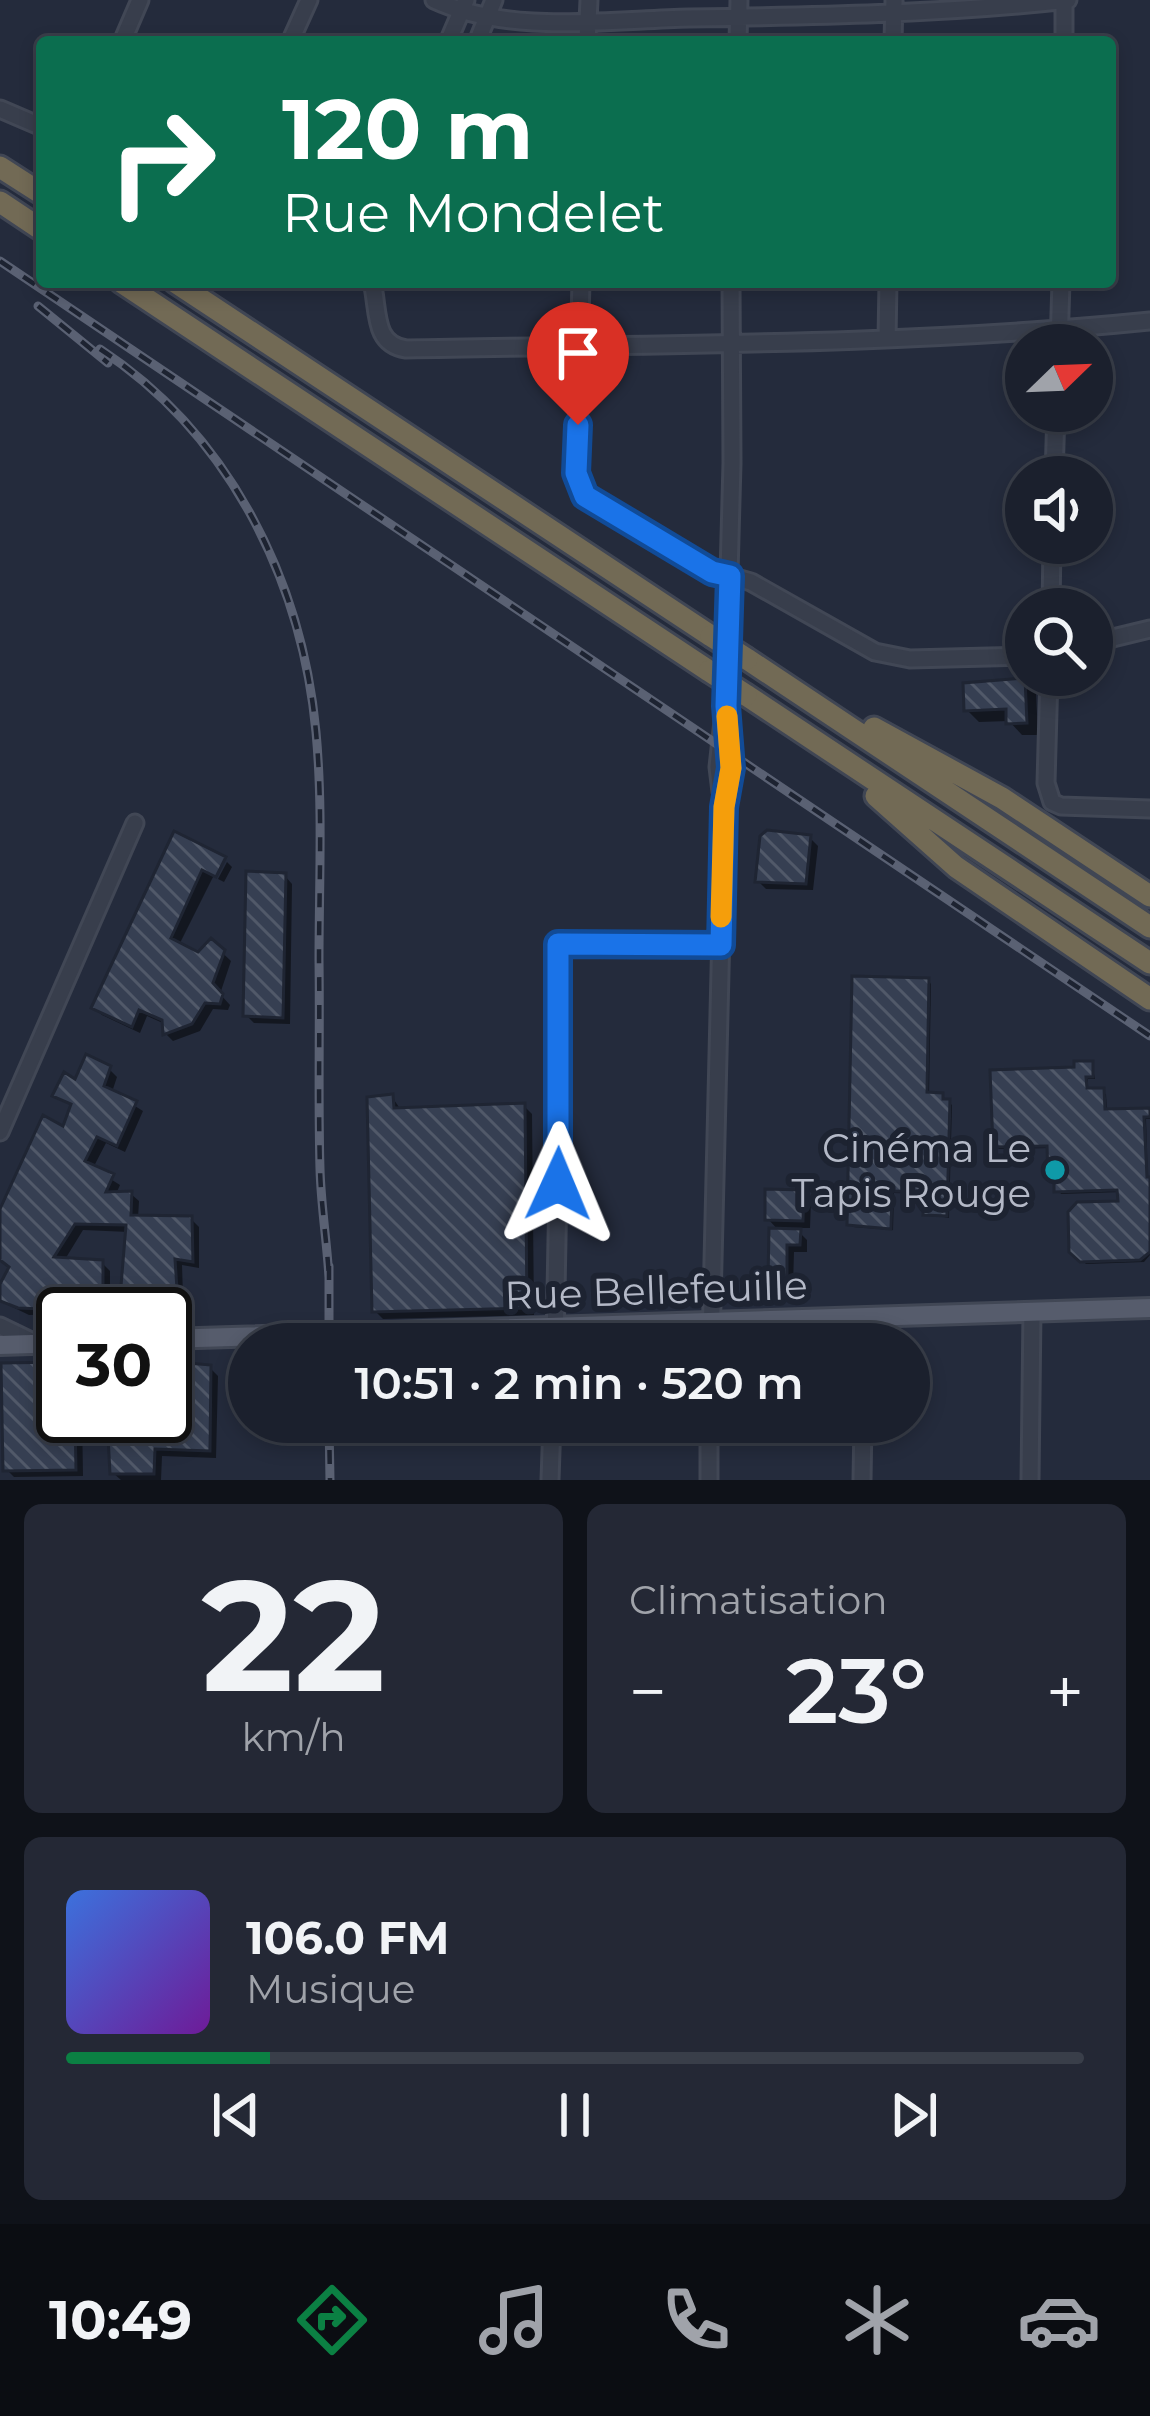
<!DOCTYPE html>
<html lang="fr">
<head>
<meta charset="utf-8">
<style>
	body { margin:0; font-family:Montserrat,sans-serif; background:#242835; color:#f1f3f6; height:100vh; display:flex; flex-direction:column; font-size:45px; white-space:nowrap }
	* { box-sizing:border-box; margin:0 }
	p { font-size:39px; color:#a0a3aa }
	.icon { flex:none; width:66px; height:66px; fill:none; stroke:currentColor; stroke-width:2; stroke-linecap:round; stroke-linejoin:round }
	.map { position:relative; height:1480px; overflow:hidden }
	.sheet { display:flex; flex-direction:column; gap:24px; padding:24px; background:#0f1219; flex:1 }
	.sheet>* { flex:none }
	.banner { position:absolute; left:36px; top:36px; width:1080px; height:252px; border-radius:12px; box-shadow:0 6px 18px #0003,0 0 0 3px #393e49; background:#0b6e4f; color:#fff; overflow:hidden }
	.needle { width:78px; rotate:67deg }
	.fabs { position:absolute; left:1005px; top:324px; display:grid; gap:24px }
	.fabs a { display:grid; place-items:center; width:108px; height:108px; border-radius:50%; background:#1b202d; box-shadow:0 6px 18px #0003,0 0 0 3px #393e49; font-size:60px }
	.speed { position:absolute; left:36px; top:1287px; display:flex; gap:24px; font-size:60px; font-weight:700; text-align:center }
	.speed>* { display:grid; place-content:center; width:156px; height:156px; border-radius:50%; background:#1b202d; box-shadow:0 6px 18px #0003,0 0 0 3px #393e49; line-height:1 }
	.speed .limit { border:6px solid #111; border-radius:18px; background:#fff; color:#111 }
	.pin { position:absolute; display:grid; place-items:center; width:102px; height:102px; color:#fff; margin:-123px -51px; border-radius:50% 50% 50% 0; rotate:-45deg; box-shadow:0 0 12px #0007 }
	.pin .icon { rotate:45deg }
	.me { position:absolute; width:132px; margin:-66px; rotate:1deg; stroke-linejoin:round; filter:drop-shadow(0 0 9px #0008) }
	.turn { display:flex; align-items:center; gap:42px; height:252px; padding:0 48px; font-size:54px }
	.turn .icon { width:156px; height:156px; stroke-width:2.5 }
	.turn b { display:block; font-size:84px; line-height:102px }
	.big { font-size:90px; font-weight:600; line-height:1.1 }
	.sheet .widget { flex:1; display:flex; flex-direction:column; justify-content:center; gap:18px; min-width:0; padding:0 42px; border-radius:18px; background:#242835 }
	.sheet .dial { align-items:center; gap:0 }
	.dial b { font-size:156px; line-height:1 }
	.song { display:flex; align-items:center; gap:36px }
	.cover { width:144px; height:144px; border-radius:18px; background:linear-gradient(135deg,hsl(220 70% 55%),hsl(280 70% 35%)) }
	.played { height:12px; border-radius:6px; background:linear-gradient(90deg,#0b8043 20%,#393e49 20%) }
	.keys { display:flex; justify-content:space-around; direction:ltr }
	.heat { display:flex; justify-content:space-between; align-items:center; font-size:66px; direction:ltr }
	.sheet .tiles { flex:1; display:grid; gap:24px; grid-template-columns:1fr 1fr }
	.widget:last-child { grid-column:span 2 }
	.trip { position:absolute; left:228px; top:1323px; width:702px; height:120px; border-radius:60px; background:#1b202d; box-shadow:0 6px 18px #0003,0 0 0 3px #393e49; font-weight:600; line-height:120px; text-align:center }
	.dock { display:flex; height:192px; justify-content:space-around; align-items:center; background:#0b0d12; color:#a0a3aa }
	.dock .icon { width:84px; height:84px }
	.dock .on { color:#0b8043 }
	.dock b { font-size:54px; color:#f1f3f6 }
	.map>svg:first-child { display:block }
	.shadow { fill:#0007 }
	.building { fill:url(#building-back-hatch); stroke:#1f2533; stroke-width:3 }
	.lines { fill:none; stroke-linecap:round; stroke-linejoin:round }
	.minor-casing { stroke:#414755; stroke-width:21 }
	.major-casing { stroke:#414755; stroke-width:24 }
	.highway-casing { stroke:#404654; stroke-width:27 }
	.minor { stroke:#383e4c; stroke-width:15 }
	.major { stroke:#565c6c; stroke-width:18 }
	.highway { stroke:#726a55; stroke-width:21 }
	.rail-casing { stroke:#5a6173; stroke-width:9 }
	.rail { stroke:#1d2331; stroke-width:4.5; stroke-dasharray:14; stroke-linecap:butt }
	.highway-bridge-casing { stroke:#404654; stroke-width:27; stroke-linecap:butt }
	.highway-bridge { stroke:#726a55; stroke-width:21 }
	.route-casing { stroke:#114b97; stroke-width:30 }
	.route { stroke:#1a73e8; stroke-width:21 }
	.slow { stroke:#f59e0b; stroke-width:21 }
	.culture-dot { fill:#0f9aa8; stroke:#1d2331; stroke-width:4.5 }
	.labels { text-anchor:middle; stroke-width:12; stroke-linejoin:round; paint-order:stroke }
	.poi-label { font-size:39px; fill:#b4b9c7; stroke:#1d2331; text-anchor:end }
	.street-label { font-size:39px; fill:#b4b9c7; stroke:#1d2331 }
</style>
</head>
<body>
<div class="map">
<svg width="1150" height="1480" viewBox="0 0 1150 1480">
	<defs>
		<pattern id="building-back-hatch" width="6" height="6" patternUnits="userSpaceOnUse" patternTransform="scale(3)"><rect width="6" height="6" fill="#363f52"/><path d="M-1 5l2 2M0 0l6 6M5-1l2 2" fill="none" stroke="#515969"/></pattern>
	</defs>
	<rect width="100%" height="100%" fill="#242b3c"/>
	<path class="shadow" d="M1024,681L1036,693L1038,735H1022L1009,721L979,722L967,710Z
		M175,835L222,859L179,945L199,955L211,942L231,961L220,994L230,1005L228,1010L213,1009L200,1031L173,1041L166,1034L165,1024L147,1016L140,1033L102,1015L94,1008Z
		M810,838L818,846L813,890L766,889L758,881Z
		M227,862L232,867L224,882L218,879Z
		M285,876L292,884L290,1024L254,1023L246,1015Z
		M928,980L931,984L929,1095L942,1096L952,1105L949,1218L927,1214V1194L894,1193L893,1230L853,1227L850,1223Z
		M1092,1064L1095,1079H1088V1091L1106,1094L1107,1112L1150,1111V1119H1146L1150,1255L1144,1262L1086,1264L1072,1251L1121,1203V1192L1061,1194L1051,1175V1148L999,1149L996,1146L1077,1070Z
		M109,1069L117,1077L112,1092L143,1111L125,1152L106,1143L93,1168L120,1185L116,1194H131L139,1201L138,1218L191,1219L199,1227V1268L182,1265L183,1296L132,1293L125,1285L129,1232L83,1230L64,1261L102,1263L110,1271V1301L76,1299L75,1314L29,1315L0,1301V1291L12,1268L0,1259V1217L64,1130L73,1107L55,1095Z
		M392,1097L401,1110L524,1106L532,1114L534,1315L383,1319L375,1311Z
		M803,1193L811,1201L810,1228H795L807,1240V1252H794L793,1286H779L771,1278L780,1232L768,1219Z
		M658,1336H670V1344H659Z
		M63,1365V1416H82L83,1476L14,1477L6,1469Z
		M165,1366L210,1368L218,1376L216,1458L162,1456L161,1480H121L113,1473L110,1416H165Z"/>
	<path class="building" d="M1025,678L1027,723L1006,724V709L964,711L963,683Z
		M767,830L811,835L806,884L755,882L760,836Z
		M174,831L226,857L216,877L202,870L171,938L198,952L211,938L225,950L213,983L223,994L220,1004L205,1003L192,1024L163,1035L162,1020L139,1010L132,1027L91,1008Z
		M246,871L286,873L283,1018L243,1016Z
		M852,976L929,978L927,1092L943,1093V1099H950L947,1216L923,1215L924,1192L892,1191L891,1229L847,1225Z
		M86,1054L111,1066L104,1086L137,1101L117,1146L97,1137L85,1161L114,1174L106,1192L132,1191L131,1215L192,1216L193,1262L175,1259L177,1289L121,1286L126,1225L75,1224L54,1257L103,1260V1295L69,1292L68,1310L18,1308L0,1301V1284L9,1267L0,1260V1209L43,1115L63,1126L71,1104L52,1096L64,1072L75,1079Z
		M1074,1061H1093V1077H1086L1087,1088H1104L1105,1109L1150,1108V1117H1144L1147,1177H1150V1252L1140,1260L1080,1262L1069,1252L1068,1212L1077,1202L1118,1201L1117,1190L1054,1192V1176H1048L1047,1146L993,1147L990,1070L1074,1067Z
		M393,1094L394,1108L525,1103L527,1308L372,1312L367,1097Z
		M765,1189L804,1190L803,1221L765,1220Z
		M769,1228L801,1229L800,1245H787V1279H768Z
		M165,1361L211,1365L210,1451L155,1449L154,1474H110L107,1416H165Z
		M63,1362V1416H75L76,1470L3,1471L1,1363Z"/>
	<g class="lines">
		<g class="minor-casing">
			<path id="minor" d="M434,0C510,35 607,20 689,18C815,16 942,14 1068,0
				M122,42L140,0
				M290,42L309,0
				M448,42L466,0
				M477,42L494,0
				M587,42L589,0
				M738,42L739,0
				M893,42L894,0
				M1064,42V0
				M0,109L42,127
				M372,282C379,309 372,344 406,349C654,344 903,346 1150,321
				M581,282L576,473L579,486L587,498L712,571L751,582L875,652L910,659L1026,656
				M887,339L888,282
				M1059,345L1061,282
				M1054,477L1056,411
				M1051,609L1052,543
				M1092,643L1150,629
				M1049,675L1046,783L1052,802L1061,806L1150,809
				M726,685L732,463L731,282
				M721,792L718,767L723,721
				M0,1132L135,823
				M0,1326L33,1342
				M555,1344L560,1083L558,944L721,945
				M711,1344L724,807L731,768L726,707
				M865,1344V1316
				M550,1480L552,1422
				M709,1480V1422
				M862,1480L863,1422
				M1030,1480L1032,1311"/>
		</g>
		<g class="major-casing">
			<path id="major" d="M165,1339L1150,1308
				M0,1345L63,1343"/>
		</g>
		<g class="highway-casing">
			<path id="highway" d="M0,167L42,194
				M0,202L42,230
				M121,282L709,671
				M175,282L711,636
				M747,659L1150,927
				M746,695L1150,963
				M874,728L1002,798L1150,896
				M876,796L956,867L1150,999"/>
		</g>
		<use href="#minor" class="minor"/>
		<use href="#major" class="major"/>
		<use href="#highway" class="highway"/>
		<g class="rail-casing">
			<path id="rail" d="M0,261L1150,1036
				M38,306L108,363
				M100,349C229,434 302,580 316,732C323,807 319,884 319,960C320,1029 318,1099 320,1169C321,1206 327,1242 329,1278
				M329,1266V1344
				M329,1422L330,1480"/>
		</g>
		<use href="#rail" class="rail"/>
		<g class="highway-bridge-casing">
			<path id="highway-bridge" d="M711,636L747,659
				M709,671L746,695"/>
		</g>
		<use href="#highway-bridge" class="highway-bridge"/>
	</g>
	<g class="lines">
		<g class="route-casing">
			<path id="route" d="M558,1184V944L721,945L724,807L731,768L726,706L730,576L712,572L585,496L576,473L578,425"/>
		</g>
		<use href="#route" class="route"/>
		<path class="slow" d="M721,917L724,807L731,768L727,716"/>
	</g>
	<circle class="culture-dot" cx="1055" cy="1170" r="12"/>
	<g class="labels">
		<g class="poi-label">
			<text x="1031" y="1162">Cinéma Le<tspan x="1031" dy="45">Tapis Rouge</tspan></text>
		</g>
		<g class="street-label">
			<text transform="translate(656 1290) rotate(-2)" y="14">Rue Bellefeuille</text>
		</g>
	</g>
</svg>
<div class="fabs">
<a><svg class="needle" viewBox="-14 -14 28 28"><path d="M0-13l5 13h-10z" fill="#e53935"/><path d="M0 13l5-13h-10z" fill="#a0a3aa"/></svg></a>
<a><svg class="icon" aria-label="sound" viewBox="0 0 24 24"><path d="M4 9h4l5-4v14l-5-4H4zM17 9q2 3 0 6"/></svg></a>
<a><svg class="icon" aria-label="search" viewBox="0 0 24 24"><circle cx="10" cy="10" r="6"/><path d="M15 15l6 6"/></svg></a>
</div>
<div class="speed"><div class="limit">30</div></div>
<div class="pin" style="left:578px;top:425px;background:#d93025"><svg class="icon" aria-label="arrive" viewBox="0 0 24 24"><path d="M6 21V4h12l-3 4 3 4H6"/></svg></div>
<svg class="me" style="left:558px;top:1184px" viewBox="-20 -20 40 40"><path d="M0-17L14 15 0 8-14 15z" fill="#1a73e8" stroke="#fff" stroke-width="4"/></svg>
<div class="trip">10:51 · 2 min · 520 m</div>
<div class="banner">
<div class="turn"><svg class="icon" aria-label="right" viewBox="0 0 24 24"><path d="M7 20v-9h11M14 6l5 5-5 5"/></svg><div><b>120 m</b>Rue Mondelet</div></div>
</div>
</div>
<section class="sheet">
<div class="tiles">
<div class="widget dial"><b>22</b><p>km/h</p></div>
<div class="widget"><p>Climatisation</p>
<div class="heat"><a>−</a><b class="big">23°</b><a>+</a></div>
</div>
<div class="widget">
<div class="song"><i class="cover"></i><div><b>106.0 FM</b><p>Musique</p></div></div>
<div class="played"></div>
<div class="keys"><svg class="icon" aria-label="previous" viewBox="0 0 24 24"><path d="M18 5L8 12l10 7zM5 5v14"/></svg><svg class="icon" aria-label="pause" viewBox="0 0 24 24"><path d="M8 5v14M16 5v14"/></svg><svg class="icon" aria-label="next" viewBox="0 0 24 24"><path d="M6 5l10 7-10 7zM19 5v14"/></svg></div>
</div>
</div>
</section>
<nav class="dock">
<b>10:49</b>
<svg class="icon on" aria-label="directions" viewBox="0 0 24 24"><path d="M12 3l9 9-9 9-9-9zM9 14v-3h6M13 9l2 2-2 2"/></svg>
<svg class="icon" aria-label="music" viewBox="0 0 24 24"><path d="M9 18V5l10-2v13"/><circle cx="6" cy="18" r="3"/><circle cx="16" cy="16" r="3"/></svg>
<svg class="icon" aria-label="phone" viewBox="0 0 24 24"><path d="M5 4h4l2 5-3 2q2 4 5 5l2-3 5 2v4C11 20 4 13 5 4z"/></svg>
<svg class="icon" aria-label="climate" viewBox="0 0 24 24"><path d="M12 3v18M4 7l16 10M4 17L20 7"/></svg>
<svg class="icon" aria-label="car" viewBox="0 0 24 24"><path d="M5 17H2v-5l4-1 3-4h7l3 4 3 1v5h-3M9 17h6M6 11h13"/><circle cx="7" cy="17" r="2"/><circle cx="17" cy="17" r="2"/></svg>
</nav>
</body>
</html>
